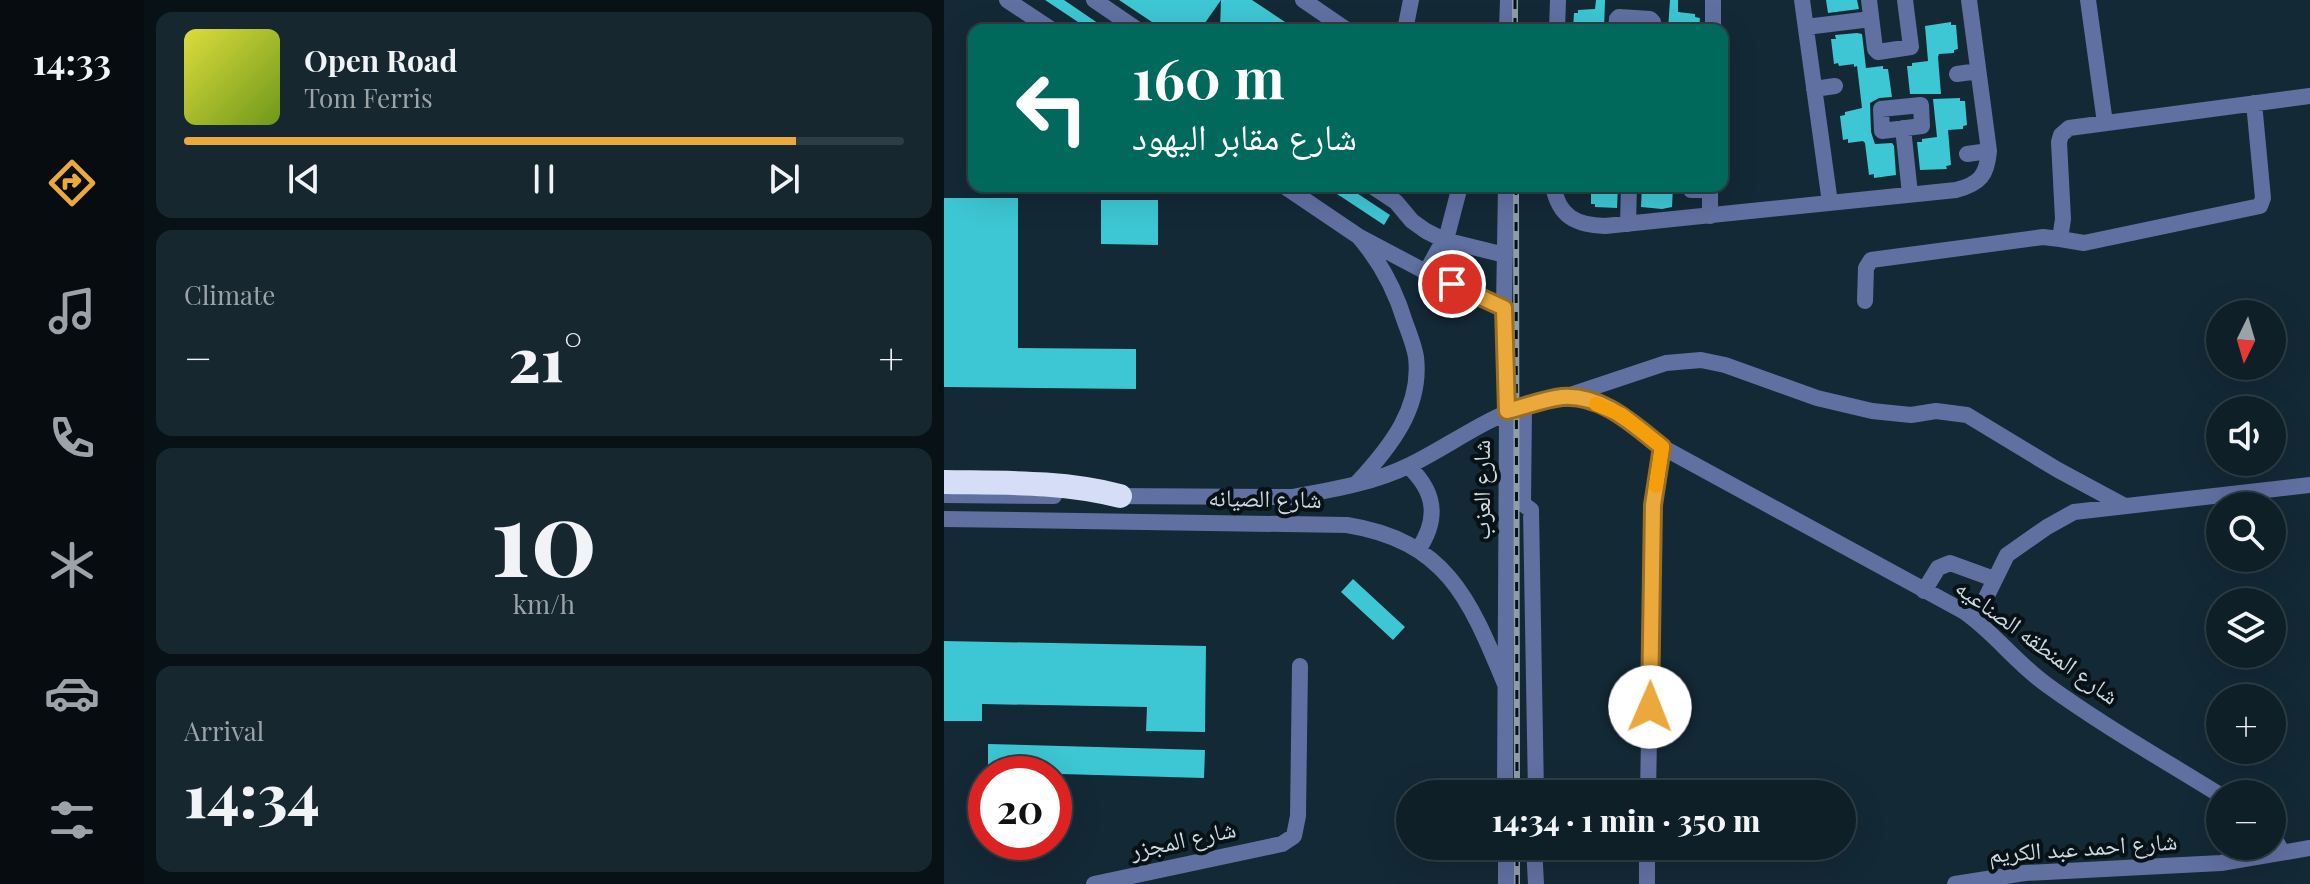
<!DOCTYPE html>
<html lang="en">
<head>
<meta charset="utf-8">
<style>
	body { margin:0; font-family:"Playfair Display","Noto Naskh Arabic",serif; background:#172730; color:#f1f3f6; height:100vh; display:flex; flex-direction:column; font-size:30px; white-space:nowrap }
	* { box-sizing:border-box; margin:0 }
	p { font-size:26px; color:#9ba2a8 }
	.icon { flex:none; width:44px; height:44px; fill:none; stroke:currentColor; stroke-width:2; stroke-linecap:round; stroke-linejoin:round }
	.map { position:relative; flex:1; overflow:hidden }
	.sheet { display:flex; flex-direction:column; gap:12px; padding:12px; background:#081116; width:800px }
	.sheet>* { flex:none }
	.guide { position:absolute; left:24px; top:24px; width:760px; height:168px; border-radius:16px; box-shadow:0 8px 32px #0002,0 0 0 2px #2e3d45; background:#00695c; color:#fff; overflow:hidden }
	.needle { width:52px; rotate:185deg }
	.controls { position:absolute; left:1262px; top:300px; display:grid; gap:16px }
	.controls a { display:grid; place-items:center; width:80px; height:80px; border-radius:50%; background:#0e1f28; box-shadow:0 8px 32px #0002,0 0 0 2px #2e3d45; font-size:40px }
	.speed { position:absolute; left:24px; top:756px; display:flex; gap:16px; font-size:40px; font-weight:700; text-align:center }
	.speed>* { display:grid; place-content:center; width:104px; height:104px; border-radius:50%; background:#0e1f28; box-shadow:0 8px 32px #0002,0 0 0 2px #2e3d45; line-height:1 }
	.speed .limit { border:12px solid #d22; background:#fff; color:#111 }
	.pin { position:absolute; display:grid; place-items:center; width:68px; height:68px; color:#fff; margin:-34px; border:4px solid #fff; border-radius:50%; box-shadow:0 2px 8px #0007 }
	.me { position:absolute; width:88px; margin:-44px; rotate:1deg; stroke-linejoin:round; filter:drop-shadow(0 0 6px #0008) }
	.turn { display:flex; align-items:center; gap:28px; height:168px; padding:0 32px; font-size:36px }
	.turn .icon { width:104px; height:104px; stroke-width:2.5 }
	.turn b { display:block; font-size:56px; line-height:68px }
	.big { font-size:60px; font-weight:800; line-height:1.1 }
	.sheet .tile { flex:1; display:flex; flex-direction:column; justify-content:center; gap:12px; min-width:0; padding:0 28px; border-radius:16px; background:#172730 }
	.sheet .dial { align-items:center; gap:0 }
	.dial b { font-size:104px; line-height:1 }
	.song { display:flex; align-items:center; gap:24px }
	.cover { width:96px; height:96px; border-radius:12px; background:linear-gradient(135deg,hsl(60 70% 55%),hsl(80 70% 35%)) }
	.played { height:8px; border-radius:4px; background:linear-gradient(90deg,#eca93b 85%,#2e3d45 85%) }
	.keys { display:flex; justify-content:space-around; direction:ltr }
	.heat { display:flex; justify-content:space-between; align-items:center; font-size:44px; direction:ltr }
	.trip { position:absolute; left:452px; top:780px; width:460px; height:80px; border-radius:40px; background:#0e1f28; box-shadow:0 8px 32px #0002,0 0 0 2px #2e3d45; font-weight:800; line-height:80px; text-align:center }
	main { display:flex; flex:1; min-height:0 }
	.tabs { display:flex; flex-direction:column; width:144px; justify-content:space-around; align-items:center; background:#060c10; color:#9ba2a8 }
	.tabs .icon { width:56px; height:56px }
	.tabs .selected { color:#eca93b }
	.tabs b { font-size:36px; color:#f1f3f6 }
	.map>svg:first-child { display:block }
	.building { fill:#3dc6d3 }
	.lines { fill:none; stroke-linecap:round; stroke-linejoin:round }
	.minor { stroke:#6070a1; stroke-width:16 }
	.highway { stroke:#d5def6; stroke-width:24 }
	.rail-casing { stroke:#8e9ea9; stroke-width:6 }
	.rail { stroke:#081116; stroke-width:3; stroke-dasharray:9; stroke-linecap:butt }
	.route-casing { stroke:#996e26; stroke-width:20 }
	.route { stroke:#eca93b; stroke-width:14 }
	.slow { stroke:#f59e0b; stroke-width:14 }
	.labels { text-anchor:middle; stroke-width:8; stroke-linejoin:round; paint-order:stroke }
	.street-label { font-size:24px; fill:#ccd9e2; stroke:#081116 }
</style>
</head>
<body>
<main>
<nav class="tabs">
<b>14:33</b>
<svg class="icon selected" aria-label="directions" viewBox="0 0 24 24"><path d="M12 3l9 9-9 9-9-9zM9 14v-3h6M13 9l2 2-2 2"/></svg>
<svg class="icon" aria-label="music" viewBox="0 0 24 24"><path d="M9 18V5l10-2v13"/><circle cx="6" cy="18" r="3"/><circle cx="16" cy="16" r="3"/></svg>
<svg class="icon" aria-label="phone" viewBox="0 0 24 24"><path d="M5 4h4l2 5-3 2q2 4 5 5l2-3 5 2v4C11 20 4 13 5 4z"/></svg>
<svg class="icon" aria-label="climate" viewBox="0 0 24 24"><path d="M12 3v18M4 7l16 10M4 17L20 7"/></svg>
<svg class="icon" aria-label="car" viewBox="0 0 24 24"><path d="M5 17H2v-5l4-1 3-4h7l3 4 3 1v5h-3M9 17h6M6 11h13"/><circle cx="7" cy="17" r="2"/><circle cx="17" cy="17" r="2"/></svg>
<svg class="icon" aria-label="filters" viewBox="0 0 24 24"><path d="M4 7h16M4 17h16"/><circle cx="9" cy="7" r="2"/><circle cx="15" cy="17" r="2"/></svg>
</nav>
<section class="sheet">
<div class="tile">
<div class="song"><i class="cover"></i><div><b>Open Road</b><p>Tom Ferris</p></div></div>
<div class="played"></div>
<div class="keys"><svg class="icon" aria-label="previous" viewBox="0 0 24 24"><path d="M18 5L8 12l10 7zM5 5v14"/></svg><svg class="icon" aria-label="pause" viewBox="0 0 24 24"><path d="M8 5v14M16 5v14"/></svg><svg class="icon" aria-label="next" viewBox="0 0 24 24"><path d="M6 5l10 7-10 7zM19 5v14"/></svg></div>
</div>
<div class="tile"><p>Climate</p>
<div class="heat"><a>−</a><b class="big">21°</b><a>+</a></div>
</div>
<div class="tile dial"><b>10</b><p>km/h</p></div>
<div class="tile"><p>Arrival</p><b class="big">14:34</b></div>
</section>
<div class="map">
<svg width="1366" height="884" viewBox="0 0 1366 884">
	<rect width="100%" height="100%" fill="#132936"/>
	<path class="building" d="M101,0H120L164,30H146Z
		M175,0H277L256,30H220Z
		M277,0H308L353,30H276Z
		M652,0H661L660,30H629L630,13H634V10L651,9Z
		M726,0H734V12L751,14V17L756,18L755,30H724Z
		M882,0H913L915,9L884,13Z
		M1007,22V25H1012L1014,49L1010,50V53L995,54L994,57L997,94H966L963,66H968V63L984,61L981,26Z
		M913,33L918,34L922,68L939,66V69H944L948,97L935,98L926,103L927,132L931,144L948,143L950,146L952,175L930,178V174L925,175L921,143L919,141L904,143V139L899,140L896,116L901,115V112L918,108L913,66L910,67V64L895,66L894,63L890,64L887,39H892L891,35Z
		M1016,98V101H1021L1023,125L1019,126V129L1004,130L1007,165L1002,166L1003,169L976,170L973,142H978V139L993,137L989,99Z
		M381,186H402L446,215L440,225Z
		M647,186H674L673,208L651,207V204H647Z
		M698,186H729L728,207L718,209L697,207Z
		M0,198H74V348L192,349V389L0,387Z
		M157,200H214V245L157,244Z
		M409,579L461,627L449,640L397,592Z
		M0,641L262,646L261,732L202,731L203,707L38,704V721H0Z
		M44,744L261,750L260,778L44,772Z"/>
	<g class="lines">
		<path class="minor" d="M63,0L108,30
			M150,0L194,30
			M359,0L403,30
			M858,0L886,203
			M925,0L931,49L934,52L967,47L961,0
			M1144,0L1161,123
			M862,27L927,19
			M461,30L467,0
			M563,30L564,0
			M613,30L614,0
			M672,30L673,19L675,17L706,19L709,22L708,30
			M769,30V0
			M1013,74L1034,71
			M870,89L891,86
			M977,105L978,126L938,131L937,109Z
			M959,128L966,194
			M1023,154L1045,151
			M340,186L414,236L482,272L560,308
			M428,186L452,202L468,221L482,231L500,240L561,255
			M609,186C615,217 632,225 661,226L1012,190C1036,184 1043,175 1045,151L1025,0
			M747,190H766
			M766,216V186
			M684,224L685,186
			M414,236C437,262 451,289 461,322C465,333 470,345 472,357C478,408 446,447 414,482
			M1116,239L1140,243L1316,206L1319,198L1310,103
			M482,272L504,232L516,186
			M921,301L922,268L927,260L1099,237L1116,239L1119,219L1115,142L1117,135L1125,128L1366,96
			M623,396L722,363L757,360L781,365L873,398L928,411L967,415L992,411L1023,415L1114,470L1179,505
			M580,407L579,504L587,510L592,794
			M464,466C492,492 495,519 474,550
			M0,495L110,496
			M166,496L348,497C387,490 430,483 466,465C524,437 589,379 658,405C681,414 699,432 718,447L1019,611C1050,632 1072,663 1103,685C1158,725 1218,759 1276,795
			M0,519L403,525C503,541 526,600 561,684
			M980,591L994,568L1006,563L1050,579
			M1031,620L1063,555L1103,527L1130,512L1366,485
			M561,794L563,411L560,308L562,186
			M704,794L709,505L718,447
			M1328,834L1338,852
			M562,846V884
			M590,846L592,884
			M150,884L338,844L350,836L354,816L356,666
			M703,884V846
			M1011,884L1081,873L1277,863L1366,848"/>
		<path class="highway" d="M0,482C59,483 118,481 176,496"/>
		<g class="rail-casing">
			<path id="rail" d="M571,0V30
				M572,186L573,794
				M573,884V846"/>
		</g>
		<use href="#rail" class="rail"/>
	</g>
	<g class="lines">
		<g class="route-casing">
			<path id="route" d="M508,284L560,308L563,411C580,407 600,399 618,397C658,394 690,425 718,447L709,505L706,707"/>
		</g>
		<use href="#route" class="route"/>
		<path class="slow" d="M652,404L678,415L718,447L712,486"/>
	</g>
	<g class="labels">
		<g class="street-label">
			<text transform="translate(538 490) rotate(-90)" y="8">شارع العزب</text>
			<text transform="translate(321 499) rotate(1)" y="8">شارع الصيانه</text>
			<text transform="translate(1093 642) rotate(36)" y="8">شارع المنطقه الصناعيه</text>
			<text transform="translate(239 840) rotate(-12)" y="8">شارع المجزر</text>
			<text transform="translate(1139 848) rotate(-4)" y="8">شارع احمد عبد الكريم</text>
		</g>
	</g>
</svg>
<div class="controls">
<a><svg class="needle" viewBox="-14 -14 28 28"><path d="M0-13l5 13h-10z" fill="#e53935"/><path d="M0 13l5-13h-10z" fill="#9ba2a8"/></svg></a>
<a><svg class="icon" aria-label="sound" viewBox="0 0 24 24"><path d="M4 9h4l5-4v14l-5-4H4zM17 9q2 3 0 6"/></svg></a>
<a><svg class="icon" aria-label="search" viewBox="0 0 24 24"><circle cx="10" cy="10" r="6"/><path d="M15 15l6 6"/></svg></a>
<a><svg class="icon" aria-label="layers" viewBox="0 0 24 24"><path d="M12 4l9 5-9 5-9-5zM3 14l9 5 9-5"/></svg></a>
<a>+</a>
<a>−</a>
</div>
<div class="speed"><div class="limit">20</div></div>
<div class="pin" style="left:508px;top:284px;background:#d93025"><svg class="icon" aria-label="arrive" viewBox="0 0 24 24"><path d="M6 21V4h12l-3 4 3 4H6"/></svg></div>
<svg class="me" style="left:706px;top:707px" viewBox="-20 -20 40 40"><circle r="19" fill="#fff"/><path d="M0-13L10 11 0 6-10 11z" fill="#eca93b"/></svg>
<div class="trip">14:34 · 1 min · 350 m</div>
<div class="guide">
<div class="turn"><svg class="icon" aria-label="left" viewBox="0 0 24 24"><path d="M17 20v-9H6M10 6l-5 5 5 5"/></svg><div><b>160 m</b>شارع مقابر اليهود</div></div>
</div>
</div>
</main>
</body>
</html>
